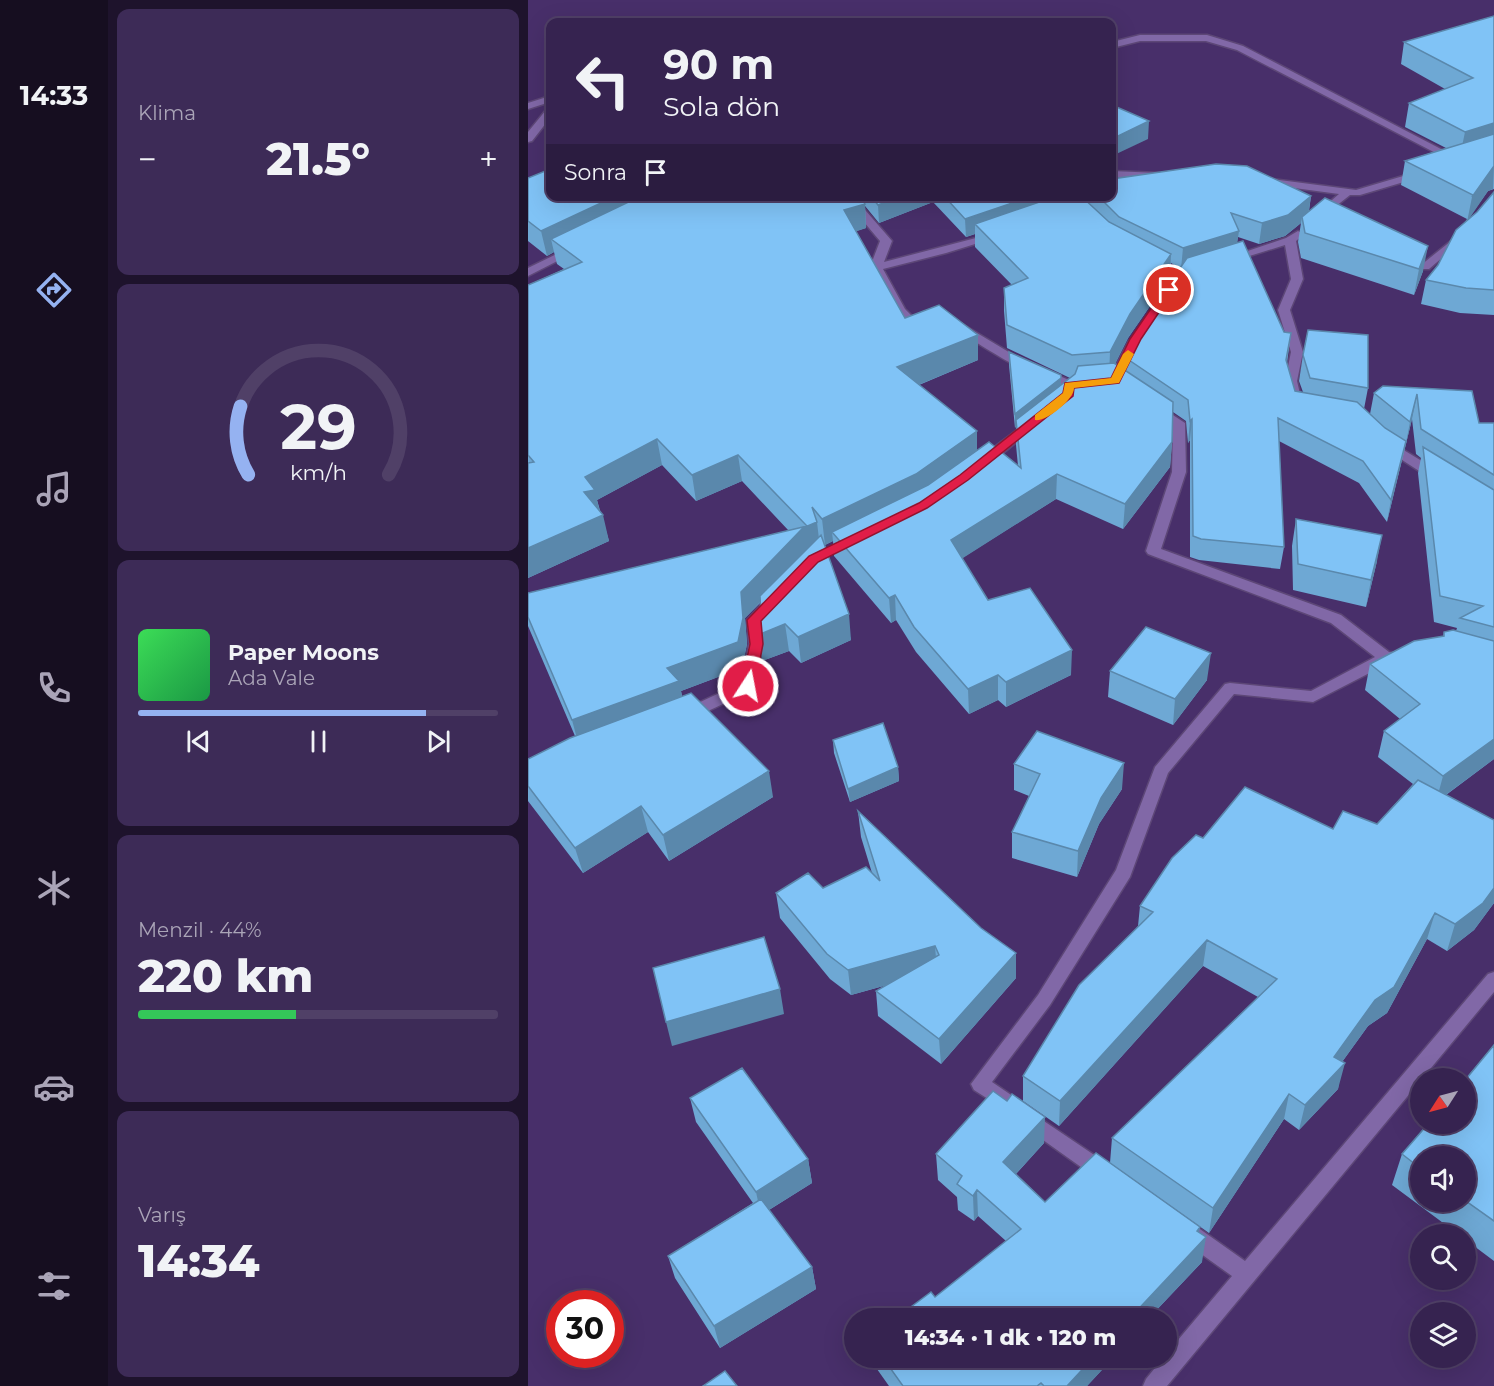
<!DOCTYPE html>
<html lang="tr">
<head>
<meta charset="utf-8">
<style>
	body { margin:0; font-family:Montserrat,sans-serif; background:#3d2b57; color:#f1f3f6; height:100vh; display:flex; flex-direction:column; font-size:22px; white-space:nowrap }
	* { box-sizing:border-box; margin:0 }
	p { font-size:20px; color:#aaa4b7 }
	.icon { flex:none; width:33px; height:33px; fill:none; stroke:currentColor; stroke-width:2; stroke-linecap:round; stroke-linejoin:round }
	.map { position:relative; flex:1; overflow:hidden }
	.side { display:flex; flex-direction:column; gap:9px; padding:9px; background:#1e132c; width:420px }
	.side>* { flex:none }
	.banner { position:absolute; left:18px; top:18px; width:570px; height:183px; border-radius:12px; box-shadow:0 6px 24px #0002,0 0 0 2px #504067; background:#362350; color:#f1f3f6; overflow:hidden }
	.needle { width:39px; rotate:234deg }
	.controls { position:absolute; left:882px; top:1068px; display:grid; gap:12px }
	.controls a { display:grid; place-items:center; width:66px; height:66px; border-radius:50%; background:#362350; box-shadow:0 6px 24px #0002,0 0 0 2px #504067; font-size:30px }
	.speed { position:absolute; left:18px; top:1290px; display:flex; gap:12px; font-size:30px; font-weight:700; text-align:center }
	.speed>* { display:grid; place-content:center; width:78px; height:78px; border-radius:50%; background:#362350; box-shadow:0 6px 24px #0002,0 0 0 2px #504067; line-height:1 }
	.speed .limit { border:9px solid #d22; background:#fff; color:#111 }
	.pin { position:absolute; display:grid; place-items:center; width:51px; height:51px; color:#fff; margin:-26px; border:3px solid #fff; border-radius:50%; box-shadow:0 2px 6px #0007 }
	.me { position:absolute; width:66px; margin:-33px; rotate:11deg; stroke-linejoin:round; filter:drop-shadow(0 0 4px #0008) }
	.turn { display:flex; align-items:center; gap:21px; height:126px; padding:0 18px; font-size:27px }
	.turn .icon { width:78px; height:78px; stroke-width:2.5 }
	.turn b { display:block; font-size:42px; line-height:51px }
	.then { display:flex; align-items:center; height:57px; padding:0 18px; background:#0003; gap:12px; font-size:22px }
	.big { font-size:45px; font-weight:800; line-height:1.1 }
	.side .card { flex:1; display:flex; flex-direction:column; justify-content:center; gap:9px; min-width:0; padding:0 21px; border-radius:12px; background:#3d2b57 }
	.side .dial { align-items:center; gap:0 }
	.dial svg { height:156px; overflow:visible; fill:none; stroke:#504067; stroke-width:7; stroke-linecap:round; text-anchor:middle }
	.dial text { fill:#f1f3f6; stroke:none }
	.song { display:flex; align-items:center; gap:18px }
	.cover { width:72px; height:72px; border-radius:9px; background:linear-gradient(135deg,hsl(130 70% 55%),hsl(140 70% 35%)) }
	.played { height:6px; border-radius:3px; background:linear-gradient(90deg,#95b2f1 80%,#504067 80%) }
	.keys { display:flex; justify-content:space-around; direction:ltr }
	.heat { display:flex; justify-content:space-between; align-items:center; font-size:33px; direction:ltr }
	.charge { height:9px; border-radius:4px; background:linear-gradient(90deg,#34c759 44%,#504067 0) }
	.trip { position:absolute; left:316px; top:1308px; width:333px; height:60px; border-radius:30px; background:#362350; box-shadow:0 6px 24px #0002,0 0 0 2px #504067; font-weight:800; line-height:60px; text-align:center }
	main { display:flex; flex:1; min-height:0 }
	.dock { display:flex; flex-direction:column; width:108px; justify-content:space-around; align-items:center; background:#160e20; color:#aaa4b7 }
	.dock .icon { width:42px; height:42px }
	.dock .on { color:#95b2f1 }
	.dock b { font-size:27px; color:#f1f3f6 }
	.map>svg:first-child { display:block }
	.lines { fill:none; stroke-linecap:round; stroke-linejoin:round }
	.minor-casing { stroke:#5d4777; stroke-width:3 }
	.minor { fill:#8168a7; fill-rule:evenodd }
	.wall { fill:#6ea8d4; fill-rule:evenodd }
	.shaded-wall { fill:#5a88ac }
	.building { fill:#80c3f6; stroke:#5a88ac; stroke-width:1.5 }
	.route { fill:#e11d48; stroke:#92132f; stroke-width:1.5 }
	.slow { fill:#f59e0b }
</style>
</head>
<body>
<main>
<nav class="dock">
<b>14:33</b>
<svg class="icon on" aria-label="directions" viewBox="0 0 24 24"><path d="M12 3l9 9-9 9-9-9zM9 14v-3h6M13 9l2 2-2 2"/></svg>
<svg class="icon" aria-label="music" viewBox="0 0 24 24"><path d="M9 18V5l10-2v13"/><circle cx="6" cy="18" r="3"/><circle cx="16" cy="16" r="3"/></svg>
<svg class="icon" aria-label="phone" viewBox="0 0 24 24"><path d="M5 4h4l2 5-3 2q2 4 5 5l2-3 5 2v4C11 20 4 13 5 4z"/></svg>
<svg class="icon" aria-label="climate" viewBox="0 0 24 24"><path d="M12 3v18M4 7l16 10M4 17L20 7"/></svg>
<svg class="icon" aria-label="car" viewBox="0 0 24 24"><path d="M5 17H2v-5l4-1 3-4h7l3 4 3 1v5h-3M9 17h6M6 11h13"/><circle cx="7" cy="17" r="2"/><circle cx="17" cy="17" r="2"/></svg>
<svg class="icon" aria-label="filters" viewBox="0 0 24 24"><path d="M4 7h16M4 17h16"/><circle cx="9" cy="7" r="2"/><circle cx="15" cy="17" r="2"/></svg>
</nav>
<section class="side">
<div class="card"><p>Klima</p>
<div class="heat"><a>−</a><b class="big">21.5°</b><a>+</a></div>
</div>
<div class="card dial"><svg viewBox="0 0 100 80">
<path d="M14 69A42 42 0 1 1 86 69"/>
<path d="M14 69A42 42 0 0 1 10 34" stroke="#95b2f1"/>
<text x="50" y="56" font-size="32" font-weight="700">29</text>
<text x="50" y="72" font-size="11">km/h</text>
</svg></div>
<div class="card">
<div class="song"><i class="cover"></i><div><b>Paper Moons</b><p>Ada Vale</p></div></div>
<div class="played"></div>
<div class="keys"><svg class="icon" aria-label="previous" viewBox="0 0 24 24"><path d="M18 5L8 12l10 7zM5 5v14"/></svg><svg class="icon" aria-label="pause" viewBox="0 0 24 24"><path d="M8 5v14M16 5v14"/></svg><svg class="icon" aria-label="next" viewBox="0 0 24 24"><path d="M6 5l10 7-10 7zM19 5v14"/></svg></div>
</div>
<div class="card"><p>Menzil · 44%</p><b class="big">220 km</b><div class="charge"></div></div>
<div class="card"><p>Varış</p><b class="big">14:34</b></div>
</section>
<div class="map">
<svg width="966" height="1386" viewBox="0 0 966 1386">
	<rect width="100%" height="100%" fill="#482f6a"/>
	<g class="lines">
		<g class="minor-casing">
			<path id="minor" d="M612,35H679L715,46L934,160L925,162L709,50L678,41H612L584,48V42Z
				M22,96V102L0,109V103Z
				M22,109V118L4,141L0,142V132L18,110Z
				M584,171L631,173L636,176L631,179L584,177Z
				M892,171L897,174L896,176L832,195H822L793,218L788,215L789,213L811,194L736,184L731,181L736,178L828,190Z
				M314,196H325L364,241L356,262L467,233L473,236L418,253L355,269L377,309L384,316L400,324L394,328C365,323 354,290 342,267L352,241Z
				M770,231L776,234L768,241L775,279L762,310L775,352L769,381L773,398L767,402L761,398L757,381L763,352L750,310L763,279L757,245L702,262L696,259L758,238Z
				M933,233L937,234V238L901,269H893V265Z
				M45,246L49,247V251L0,276V268Z
				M434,324L489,357L543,381L554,380L560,384C539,404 452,344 430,331L428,328Z
				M607,337L613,341L593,381L587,385H577L575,382L582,378L601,341Z
				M628,404L657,423L658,472L633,549L813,615L861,652L871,653L873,657L871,661L861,663L785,702L706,694L640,773L602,877L522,1005L464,1082L486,1097L488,1103L486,1109L479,1111L446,1090L443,1084L510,995L588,870L627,767L697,684L702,683L783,691L847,657L803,623L620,554L618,551L644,472L645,425L624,411L622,408L624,405Z
				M504,419L508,420L510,423L508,426L459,466H449L447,463L449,460Z
				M859,440L912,472L914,475L912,478H902L854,447L853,444Z
				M246,594L253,599L233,621L235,644L225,690L165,718H155L152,714L155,710L213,683L221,644L219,620L241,596Z
				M966,972V992L639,1386H615L618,1379L635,1358H639V1353L704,1276L655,1241L652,1234L655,1227L662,1225L669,1227L717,1261L960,974Z
				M501,1111L581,1165L584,1171L581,1177L574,1180L567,1177L494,1125L492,1119L494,1113Z"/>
		</g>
		<use href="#minor" class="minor"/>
	</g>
	<path class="wall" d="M966,16V189L960,191L940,219L949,212L966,192V315L932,313L893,304L898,280L910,265L939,219L873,185L877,161L918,148L877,127L881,103L917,89L873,64L876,42Z
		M0,178L22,196H526V197L559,202V196H783L781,211L895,271L886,295L773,258L770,242L773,223L757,236L731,244L710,237L709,242L756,332L763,333L759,363L767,391L775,392L771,381L775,355L840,388L836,409L842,414L846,393L944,391L951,423H966V759L918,795L966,820V903L946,930L919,951L899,939L859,1013L840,1026L814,1062L810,1089L771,1130L756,1119L681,1233L582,1163L584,1138L730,997L675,966L531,1126L495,1101V1076L610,926L612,906L675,838L805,829L849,824L885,784L850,757L856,731L872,719L837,690L842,664L915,637L916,632L928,631L929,628L906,622L890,473L893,458L888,454L884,419L859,522L831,483L751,441L756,547L752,569L671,560L662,557V440L660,443L658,421L645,412L644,442L642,467L595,529L528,499L434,558L460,600L543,675L478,707L470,700L441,714L388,652L368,620L363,623L306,556L305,541L297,545L323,640L273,663L261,651L234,661L233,618L232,603L217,618L219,644L214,668L153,691L154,696L245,797L141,861L120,832L55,873L0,801V759L47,736L0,626V593L261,531L214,481L168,501L134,465L69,500L81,541L0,578V285L36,269L29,264L26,252L19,256L0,241ZM405,202L438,237L447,234V247L484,285L476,288V311L479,348L542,378L533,386L481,352V365L487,428L488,426V445L490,466L449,451L391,385L450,360V335L377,318L328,231L338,228L337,206L351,223ZM643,263L652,268L598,358L597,371L587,364L600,338L642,277Z
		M768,519L849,561L838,607L765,590L764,546Z
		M582,671L679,680L645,725L580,697Z
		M305,740L370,767L371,781L322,802L306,753Z
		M486,764L594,789L571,824L549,877L484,858V832L501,796L486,790Z
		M330,811L453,928L488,953V978L413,1064L350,1016L348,991L359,985L323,995L302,979L252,918L248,893L295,888L344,873L333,837Z
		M966,1045V1261L938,1240V1234H930L864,1185L874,1154ZM892,1156H938V1202H892Z
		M162,1098L280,1159L284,1183L241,1210L284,1267L288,1289L192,1348L147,1278L140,1256L225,1203L168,1122Z
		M516,1143L488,1174L517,1202L671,1232L674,1262L621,1318H368L407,1297L478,1241L450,1216L446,1221L430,1210L429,1197L410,1180L408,1154Z
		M344,1358H585L559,1386H361L344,1362Z"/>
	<path class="shaded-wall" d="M621,121L620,139L584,156V139Z
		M966,123V143L932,156L937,132Z
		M966,166L965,189L960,191L939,222L944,197Z
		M88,196H145L23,239L26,252L19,256L13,231Z
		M373,196H405V202L351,223L350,205Z
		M462,196H526V208L447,224V234L438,237L437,219L454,200Z
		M783,196L780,216L774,217L773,223L757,236L731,244L734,223Z
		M337,204L338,228L318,235L316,210Z
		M711,231L708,251L653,269L655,248Z
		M900,246L895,271L886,295L891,269Z
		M643,254L642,277L600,338L581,376L582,352L602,314Z
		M450,335V360L371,393L369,367Z
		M533,378V392L488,420V426L487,428V414Z
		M889,394L884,419L877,448L882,422Z
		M664,419L662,440L660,443L662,421Z
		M449,431V457L389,500L304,532L305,541L297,545L294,519Z
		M129,439L134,465L69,500L73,516L56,492L57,477Z
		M878,441L873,463L859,522L863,500Z
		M644,442L642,467L595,529L597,504Z
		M210,455L214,481L168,501L164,475Z
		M529,474L528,499L424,565L423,540Z
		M75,515L81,541L0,578V548Z
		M289,522L292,548L278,554L217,618L219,644L214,668L153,691L156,707L51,746L44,720L139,668L275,528Z
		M854,535L849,561L838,607L843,580Z
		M367,595L368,620L363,623L361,598Z
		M321,614L323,640L273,663L270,637Z
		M257,624L261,651L234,661L230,635Z
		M544,650L543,675L478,707V682Z
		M683,653L679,680L645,725L647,699Z
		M470,675V700L441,714L440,689Z
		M966,739V759L908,802L915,776Z
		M596,763L594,789L571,824L549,877L550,851L573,798Z
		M370,767L371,781L322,802L320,789Z
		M241,771L245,797L141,861L135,835Z
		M113,806L120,832L55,873L47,848Z
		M966,888V903L946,930L919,951L927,924Z
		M907,913L899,939L859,1013L840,1026L801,1080L817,1063L810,1089L771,1130L777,1105L806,1057Z
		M679,940L675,966L531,1126L532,1101Z
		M407,946L409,971L323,995L320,970Z
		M488,953V978L413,1064L411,1039Z
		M252,989L256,1014L144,1046L138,1022Z
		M761,1094L756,1119L681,1233L685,1208Z
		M517,1117L516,1143L475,1188V1162Z
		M280,1159L284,1183L233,1215L228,1192Z
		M449,1190L450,1216L446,1221L445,1196Z
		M672,1227L668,1247L678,1237L674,1262L621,1318H602Z
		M284,1267L288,1289L192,1348L186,1326Z
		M565,1358H585L559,1386H539Z"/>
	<path class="building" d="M966,16V123L937,132L881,103L945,78L876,42Z
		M584,105L621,121L584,139Z
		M966,134V166L944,197L945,195L877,161Z
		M688,164L719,166L783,196L760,215L734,223L703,213L711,231L655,248L591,217L570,196H584V179Z
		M22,169V196H88L13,231L0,221V178Z
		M966,192V290L938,288L898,280L910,265L928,230L949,212Z
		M113,196H331L337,204L316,210L377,318L411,305L450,335L369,367L449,431L388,474L294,519L284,507L289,522L275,528L213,592L215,618L210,642L139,668L151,681L44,720L0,617V593L279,526L210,455L164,475L129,439L57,477L67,490L56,492L75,515L0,548V463L6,462L0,455V285L54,262L23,239Z
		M343,196H373L350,205Z
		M416,196H462L454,200L478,196H505L437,219Z
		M529,196H553L581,222L643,254L602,314L582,352L544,355L479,325L476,288L500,278L447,224Z
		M797,198L900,246L891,269L777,233L774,217Z
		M715,241L756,332L763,333L758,360L767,391L829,402L857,428L878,441L863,500L835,461L750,418L756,547L673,539L665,536L664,419L662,421L660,400L598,358L617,319L659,258Z
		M780,330L840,335V388L782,378L775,355Z
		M481,352L533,375V378L487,414Z
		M586,363L645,402L644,442L597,504L529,474L423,540L460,600L502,588L544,650L478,682L470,675L440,689L386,627L367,595L361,598L304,532L400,485L461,442L493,468L488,420L547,374L550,366Z
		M855,386L944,391L951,423H966V475L893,429L889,394L882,422L846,393Z
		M895,447L966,490V627L932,618L955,606L912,596Z
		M768,519L854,535L843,580L770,564Z
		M293,535L321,614L270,637L257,624L230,635L233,618L232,596Z
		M618,627L683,653L647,699L582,671Z
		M925,630L966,641V739L915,776L856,731L892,704L842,664L886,641L916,636V632Z
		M163,693L241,771L135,835L113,806L47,848L0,786V759L42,738Z
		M355,723L370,767L320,789L305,740Z
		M509,731L596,763L573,798L550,851L484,832L512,774L486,764Z
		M890,780L966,820V888L955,903L927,924L907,913L866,987L847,1000L806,1057L817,1063L777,1105L761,1094L685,1208L584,1138L749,979L679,940L532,1101L495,1076L551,985L625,912L612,906L644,858L668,835L675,838L717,787L805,829L815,811L849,824Z
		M330,811L453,928L488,953L411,1039L348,991L411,955L407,946L320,970L299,954L248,893L280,873L295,888L338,867L352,881Z
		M236,937L252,989L138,1022L125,968Z
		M966,1045V1221L938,1201V1156H892V1168L874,1154L900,1124H938V1079Z
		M214,1068L280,1159L228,1192L162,1098Z
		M465,1091L479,1101L484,1094L517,1117L475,1162L517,1202L568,1153L672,1227L669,1231L678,1237L602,1318H368L403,1292L407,1297L493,1229L449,1190L445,1196L429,1184L434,1176L408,1154Z
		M233,1199L284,1267L186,1326L140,1256Z
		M355,1358H565L539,1386H516L513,1383L509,1386H375Z
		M197,1371L209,1386H175Z"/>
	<path class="route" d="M641,287L646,290L613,339L591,383L546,388L545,396L440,480L399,508L290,562L233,621L235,644L227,686L220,691L215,689L213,686L222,644L219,620L281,556L391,503L432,475L535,393L537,383L583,378L602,339L637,288Z"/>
	<path class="slow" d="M600,350L606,354L591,383L546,388C546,400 518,422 507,420V415L535,393L537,383L583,378L595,354Z"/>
</svg>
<div class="controls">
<a><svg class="needle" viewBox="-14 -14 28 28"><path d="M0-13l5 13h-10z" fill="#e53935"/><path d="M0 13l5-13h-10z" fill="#aaa4b7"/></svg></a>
<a><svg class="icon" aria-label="sound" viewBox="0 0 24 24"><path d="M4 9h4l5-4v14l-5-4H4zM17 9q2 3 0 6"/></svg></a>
<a><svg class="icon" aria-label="search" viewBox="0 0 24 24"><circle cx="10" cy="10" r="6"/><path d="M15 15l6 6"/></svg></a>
<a><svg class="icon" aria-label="layers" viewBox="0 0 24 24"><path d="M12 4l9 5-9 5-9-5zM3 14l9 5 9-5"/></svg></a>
</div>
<div class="speed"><div class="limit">30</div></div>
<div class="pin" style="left:641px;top:290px;background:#d93025"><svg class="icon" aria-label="arrive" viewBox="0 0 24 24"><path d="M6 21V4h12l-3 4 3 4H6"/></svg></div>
<svg class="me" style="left:220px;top:686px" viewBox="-20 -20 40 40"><circle r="17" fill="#e11d48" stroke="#fff" stroke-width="3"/><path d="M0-11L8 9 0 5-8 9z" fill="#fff"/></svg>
<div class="trip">14:34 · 1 dk · 120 m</div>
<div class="banner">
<div class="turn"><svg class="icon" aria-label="left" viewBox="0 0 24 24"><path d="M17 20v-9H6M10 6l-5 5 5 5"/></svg><div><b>90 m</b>Sola dön</div></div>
<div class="then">Sonra<svg class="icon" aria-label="arrive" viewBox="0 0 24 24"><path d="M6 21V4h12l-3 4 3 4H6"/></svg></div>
</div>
</div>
</main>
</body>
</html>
